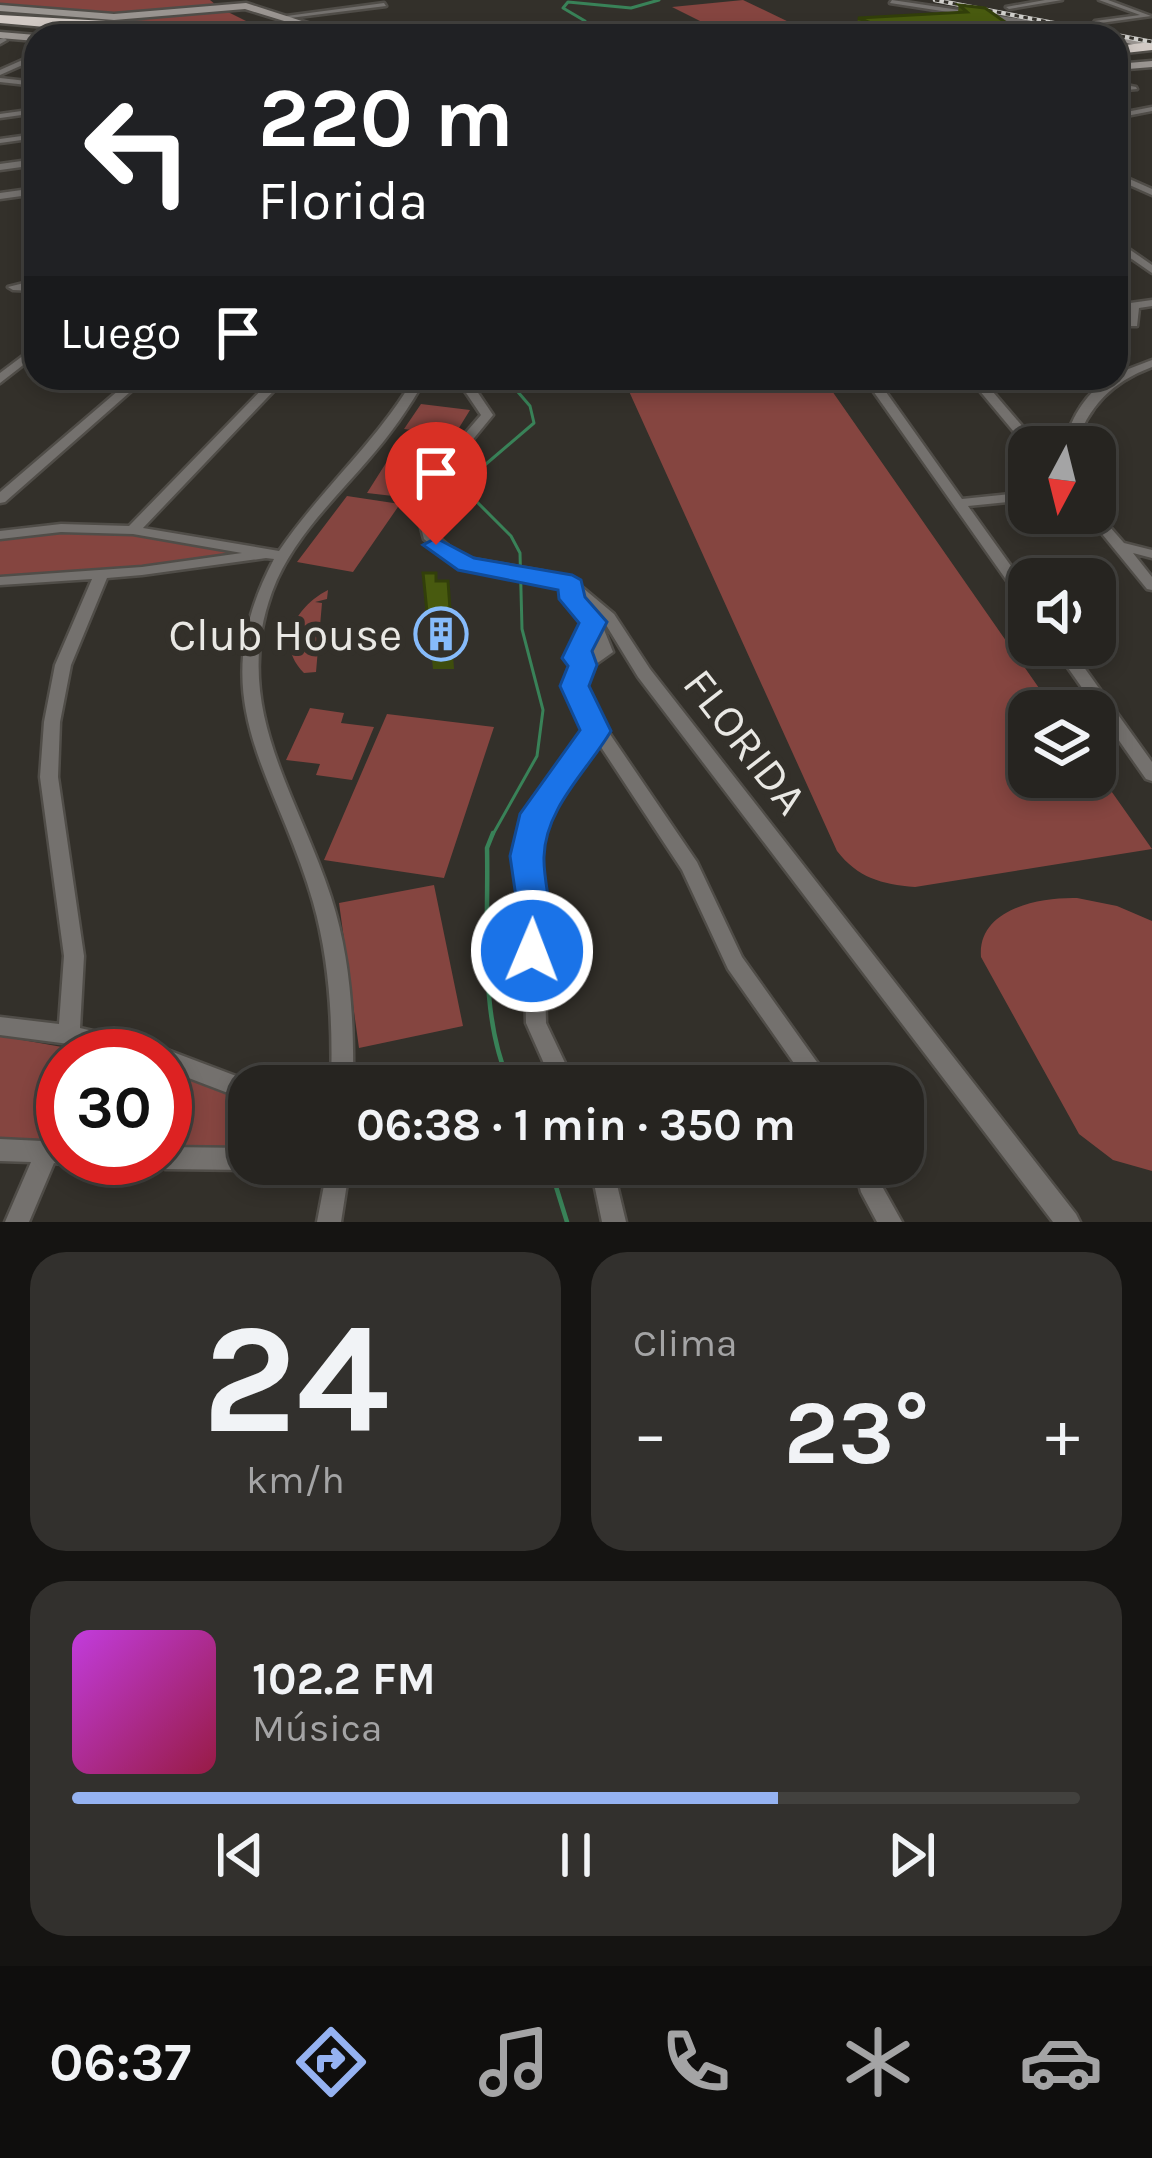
<!DOCTYPE html>
<html lang="es">
<head>
<meta charset="utf-8">
<style>
	body { margin:0; font-family:Karla,sans-serif; background:#32302d; color:#f1f3f6; height:100vh; display:flex; flex-direction:column; font-size:45px; white-space:nowrap }
	* { box-sizing:border-box; margin:0 }
	p { font-size:39px; color:#a4a4a5 }
	.icon { flex:none; width:66px; height:66px; fill:none; stroke:currentColor; stroke-width:2; stroke-linecap:round; stroke-linejoin:round }
	.map { position:relative; height:1222px; overflow:hidden }
	.details { display:flex; flex-direction:column; gap:30px; padding:30px; background:#151412; flex:1 }
	.details>* { flex:none }
	.guide { position:absolute; left:24px; top:24px; width:1104px; height:366px; border-radius:36px; box-shadow:0 6px 18px #0003,0 0 0 3px #42413e; background:#202124; color:#fff; overflow:hidden }
	.needle { width:78px; rotate:187deg }
	.tools { position:absolute; left:1008px; top:426px; display:grid; gap:24px }
	.tools a { display:grid; place-items:center; width:108px; height:108px; border-radius:24px; background:#262420; box-shadow:0 6px 18px #0003,0 0 0 3px #42413e; font-size:60px }
	.speed { position:absolute; left:36px; top:1029px; display:flex; gap:24px; font-size:60px; font-weight:700; text-align:center }
	.speed>* { display:grid; place-content:center; width:156px; height:156px; border-radius:50%; background:#262420; box-shadow:0 6px 18px #0003,0 0 0 3px #42413e; line-height:1 }
	.speed .limit { border:18px solid #d22; background:#fff; color:#111 }
	.pin { position:absolute; display:grid; place-items:center; width:102px; height:102px; color:#fff; margin:-123px -51px; border-radius:50% 50% 50% 0; rotate:-45deg; box-shadow:0 0 12px #0007 }
	.pin .icon { rotate:45deg }
	.me { position:absolute; width:132px; margin:-66px; rotate:1deg; stroke-linejoin:round; filter:drop-shadow(0 0 9px #0008) }
	.turn { display:flex; align-items:center; gap:42px; height:252px; padding:0 36px; font-size:54px }
	.turn .icon { width:156px; height:156px; stroke-width:2.5 }
	.turn b { display:block; font-size:84px; line-height:102px }
	.then { display:flex; align-items:center; height:114px; padding:0 36px; background:#0003; gap:24px; font-size:45px }
	.big { font-size:90px; font-weight:700; line-height:1.1 }
	.details .widget { flex:1; display:flex; flex-direction:column; justify-content:center; gap:18px; min-width:0; padding:0 42px; border-radius:36px; background:#32302d }
	.details .dial { align-items:center; gap:0 }
	.dial b { font-size:156px; line-height:1 }
	.song { display:flex; align-items:center; gap:36px }
	.cover { width:144px; height:144px; border-radius:18px; background:linear-gradient(135deg,hsl(290 70% 55%),hsl(340 70% 35%)) }
	.played { height:12px; border-radius:6px; background:linear-gradient(90deg,#95b2f1 70%,#42413e 70%) }
	.keys { display:flex; justify-content:space-around; direction:ltr }
	.heat { display:flex; justify-content:space-between; align-items:center; font-size:66px; direction:ltr }
	.details .tiles { flex:1; display:grid; gap:30px; grid-template-columns:1fr 1fr }
	.widget:last-child { grid-column:span 2 }
	.trip { position:absolute; left:228px; top:1065px; width:696px; height:120px; border-radius:36px; background:#262420; box-shadow:0 6px 18px #0003,0 0 0 3px #42413e; font-weight:700; line-height:120px; text-align:center }
	.tabs { display:flex; height:192px; justify-content:space-around; align-items:center; background:#0f0e0d; color:#a4a4a5 }
	.tabs .icon { width:84px; height:84px }
	.tabs .current { color:#95b2f1 }
	.tabs b { font-size:54px; color:#f1f3f6 }
	.map>svg:first-child { display:block }
	.green { fill:#854540 }
	.lines { fill:none; stroke-linecap:round; stroke-linejoin:round }
	.stream-far1 { stroke:#398258; stroke-width:3 }
	.stream { stroke:#398258; stroke-width:4.5 }
	.street-casing { stroke:#504d48; stroke-width:5 }
	.secondary-casing { stroke:#504d48; stroke-width:5 }
	.highway-casing { stroke:#504d48; stroke-width:5 }
	.street { fill:#74716e; fill-rule:evenodd }
	.secondary { fill:#9a9591; fill-rule:evenodd }
	.highway { fill:#d1c9c4; fill-rule:evenodd }
	.rail-casing { stroke:#d0cfcb; stroke-width:4.5 }
	.rail { stroke:#33302a; stroke-width:3; stroke-dasharray:4.5; stroke-linecap:butt }
	.wall { fill:#3e4d0d }
	.shaded-wall { fill:#323f0a }
	.building { fill:#485a0f; stroke:#323f0a; stroke-width:3 }
	.route { fill:#1a73e8; stroke:#114b97; stroke-width:3 }
	.labels { text-anchor:middle; stroke-width:12; stroke-linejoin:round; paint-order:stroke }
	.poi-label { font-size:45px; fill:#e9e8e4; stroke:#33302a; text-anchor:end }
	.street-label { font-size:45px; fill:#e9e8e4; stroke:#33302a }
</style>
</head>
<body>
<div class="map">
<svg width="1152" height="1222" viewBox="0 0 1152 1222">
	<rect width="100%" height="100%" fill="#33302a"/>
	<path class="green" d="M0,0H210L216,5L123,16L0,7Z
		M743,0L793,24L724,33L672,7Z
		M220,8L256,26L249,29L259,36H209L0,16V10L111,18Z
		M623,378H823L1055,711H1029V777H1095V768L1152,849L915,887C881,884 858,878 837,851Z
		M421,404L470,410L454,436L404,429Z
		M403,436L428,439L393,496L367,493Z
		M347,496L400,504L353,572L297,562Z
		M37,532H130L247,553L114,570L0,576V537Z
		M328,590L327,599L315,602L322,603L316,672L304,673C272,641 300,604 328,590Z
		M310,708L344,713L341,723L374,727L352,780L316,775L320,764L286,760Z
		M387,714L494,727L444,878L324,860Z
		M434,885L463,1026L359,1048L339,903Z
		M1077,898L1117,906L1152,921V1171L1113,1160L1079,1134L981,957C977,909 1039,897 1077,898Z
		M0,1036L113,1056H63V1146L0,1141Z
		M165,1069L249,1099V1151L165,1150Z"/>
	<g class="lines">
		<path class="stream-far1" d="M575,36L585,21L563,8L568,2L631,8L659,0
			M492,836L537,756L543,710L522,629L520,553L511,536L467,492L486,464L534,423L530,406L506,378"/>
		<path class="stream" d="M493,833L487,848C489,924 478,1017 511,1086
			M549,1164L567,1222"/>
		<g class="street-casing">
			<path id="street" d="M892,0L1073,27L1088,36H1080L1071,31L890,3Z
				M1045,0H1062L1009,9L1006,7Z
				M1099,0H1108L1151,16L1093,24L1095,21L1140,15Z
				M384,3L386,6L282,19L279,17Z
				M0,39L4,38L7,40L0,44Z
				M36,54V59L0,75V70Z
				M0,78L36,82V86L0,82Z
				M1116,83L1136,87L1137,89L1116,91Z
				M1152,107V111L1116,118V114Z
				M36,109V113L0,118V114Z
				M36,134V138L0,143V139Z
				M36,159V165L0,170V164Z
				M1116,173L1152,189V195L1116,179Z
				M36,188V194L0,199V193Z
				M1116,240L1152,265V273L1116,248Z
				M36,280V291L13,290L8,287Z
				M1152,300V306L1139,308L1137,326H1116V320H1128V309L1116,311V305Z
				M36,346V355L0,383V373Z
				M1152,360V367C1112,382 1088,406 1075,447L1036,442L1039,447H1029V450L969,378H981L1029,434L1066,437C1075,412 1090,386 1116,378L1118,373Z
				M133,378H146L5,502L0,503V492Z
				M273,378H286L143,528L279,551C320,490 377,442 414,378H426C409,408 391,434 368,460C333,501 291,540 272,592C230,707 297,792 331,897C351,958 354,1022 353,1086H331C333,1024 330,962 313,902C276,772 199,700 274,559L266,558L142,575L107,578L71,665L60,722L58,777L84,956L80,1028L157,1046L257,1084L258,1086H249V1101L165,1069V1056H117L69,1044L0,1035V1017L59,1024L64,956L40,777L44,722L55,665L92,579L0,585V577L142,567L242,553L133,534L61,532L0,539V531L61,524L129,526Z
				M456,378H468L493,415L434,487L430,509L438,537L462,557L547,572L577,583L614,614L650,669L1076,1214L1080,1222H1053L638,677L603,620L584,603L601,622L613,652L589,669L584,696L697,862L742,957L834,1086H810L728,969L682,870L597,741L549,805L536,857L543,897L546,1023L576,1086H554L526,1023L523,897L518,857L532,803L589,728C573,704 562,697 574,667L568,658L585,625L569,603L565,590L543,580L453,564L424,539L416,509L420,486L481,415Z
				M864,378H876L962,499L1029,492V500L968,506L1029,591V607L1024,605Z
				M1095,510L1124,543L1152,550V558L1133,553L1152,577V590L1147,589L1085,513H1095Z
				M1052,645H1068L1152,762V781L1146,779Z
				M0,1139L63,1142V1158H72L63,1164L54,1163L29,1222H5L31,1162L0,1161Z
				M165,1147L249,1148V1164H258L249,1170L165,1169L157,1166L154,1158H165Z
				M328,1164H350L341,1222H317Z
				M590,1164H612L626,1222H602Z
				M854,1164H876L883,1188L902,1222H877L861,1192Z"/>
		</g>
		<g class="secondary-casing">
			<path id="secondary" d="M246,3L348,36H333L245,9L114,20L0,11V5L114,14Z
				M0,32L36,35L39,36H36V41L0,38Z
				M1074,33L1094,36H1069Z
				M1116,35L1152,42V48L1116,41V36H1113Z
				M1152,61V67L1116,70V64Z"/>
		</g>
		<g class="highway-casing">
			<path id="highway" d="M0,15L298,32L304,36L91,31L0,23Z
				M1152,42V50L1116,54V46Z"/>
		</g>
		<use href="#street" class="street"/>
		<use href="#secondary" class="secondary"/>
		<use href="#highway" class="highway"/>
		<g class="rail-casing">
			<path id="rail" d="M935,0L1152,42"/>
		</g>
		<use href="#rail" class="rail"/>
	</g>
	<path class="wall" d="M959,5L1015,29L1014,36H866L856,32L858,18L958,12Z
		M423,573L436,581H448L454,669H433Z"/>
	<path class="shaded-wall" d="M1015,29L1014,36H913Z"/>
	<path class="building" d="M959,5L985,8L1015,29L904,36L858,18L967,12Z
		M423,573H436V581H448L453,651H431Z"/>
	<path class="route" d="M436,538L474,558L572,575L581,580L585,597L607,622L592,651L597,665L589,686L611,731C588,770 545,808 544,857C543,891 561,928 544,961L532,966L519,961L514,951L516,897L510,856L520,814L580,730L560,686L568,666L562,658L579,623L559,599L558,590L458,570L423,545Z"/>
	<defs>
		<g id="building-ring" transform="scale(2.7)"><circle r="9.5" fill="#33302a" stroke="#86bbfb" stroke-width="1.5"/><path d="M-4-6H4V6H1V3H-1V6H-4ZM-2.5-4.3h1.7v1.8h-1.7ZM.8-4.3h1.7v1.8H.8ZM-2.5-1h1.7V.8h-1.7ZM.8-1h1.7V.8H.8Z" fill="#86bbfb"/></g>
	</defs>
	<g fill-rule="evenodd">
		<use href="#building-ring" x="441" y="634"/>
	</g>
	<g class="labels">
		<g class="poi-label">
			<text x="402" y="650">Club House</text>
		</g>
		<g class="street-label">
			<text transform="translate(746 741) rotate(52)" y="16">FLORIDA</text>
		</g>
	</g>
</svg>
<div class="tools">
<a><svg class="needle" viewBox="-14 -14 28 28"><path d="M0-13l5 13h-10z" fill="#e53935"/><path d="M0 13l5-13h-10z" fill="#a4a4a5"/></svg></a>
<a><svg class="icon" aria-label="sound" viewBox="0 0 24 24"><path d="M4 9h4l5-4v14l-5-4H4zM17 9q2 3 0 6"/></svg></a>
<a><svg class="icon" aria-label="layers" viewBox="0 0 24 24"><path d="M12 4l9 5-9 5-9-5zM3 14l9 5 9-5"/></svg></a>
</div>
<div class="speed"><div class="limit">30</div></div>
<div class="pin" style="left:436px;top:545px;background:#d93025"><svg class="icon" aria-label="arrive" viewBox="0 0 24 24"><path d="M6 21V4h12l-3 4 3 4H6"/></svg></div>
<svg class="me" style="left:532px;top:951px" viewBox="-20 -20 40 40"><circle r="17" fill="#1a73e8" stroke="#fff" stroke-width="3"/><path d="M0-11L8 9 0 5-8 9z" fill="#fff"/></svg>
<div class="trip">06:38 · 1 min · 350 m</div>
<div class="guide">
<div class="turn"><svg class="icon" aria-label="left" viewBox="0 0 24 24"><path d="M17 20v-9H6M10 6l-5 5 5 5"/></svg><div><b>220 m</b>Florida</div></div>
<div class="then">Luego<svg class="icon" aria-label="arrive" viewBox="0 0 24 24"><path d="M6 21V4h12l-3 4 3 4H6"/></svg></div>
</div>
</div>
<section class="details">
<div class="tiles">
<div class="widget dial"><b>24</b><p>km/h</p></div>
<div class="widget"><p>Clima</p>
<div class="heat"><a>−</a><b class="big">23°</b><a>+</a></div>
</div>
<div class="widget">
<div class="song"><i class="cover"></i><div><b>102.2 FM</b><p>Música</p></div></div>
<div class="played"></div>
<div class="keys"><svg class="icon" aria-label="previous" viewBox="0 0 24 24"><path d="M18 5L8 12l10 7zM5 5v14"/></svg><svg class="icon" aria-label="pause" viewBox="0 0 24 24"><path d="M8 5v14M16 5v14"/></svg><svg class="icon" aria-label="next" viewBox="0 0 24 24"><path d="M6 5l10 7-10 7zM19 5v14"/></svg></div>
</div>
</div>
</section>
<nav class="tabs">
<b>06:37</b>
<svg class="icon current" aria-label="directions" viewBox="0 0 24 24"><path d="M12 3l9 9-9 9-9-9zM9 14v-3h6M13 9l2 2-2 2"/></svg>
<svg class="icon" aria-label="music" viewBox="0 0 24 24"><path d="M9 18V5l10-2v13"/><circle cx="6" cy="18" r="3"/><circle cx="16" cy="16" r="3"/></svg>
<svg class="icon" aria-label="phone" viewBox="0 0 24 24"><path d="M5 4h4l2 5-3 2q2 4 5 5l2-3 5 2v4C11 20 4 13 5 4z"/></svg>
<svg class="icon" aria-label="climate" viewBox="0 0 24 24"><path d="M12 3v18M4 7l16 10M4 17L20 7"/></svg>
<svg class="icon" aria-label="car" viewBox="0 0 24 24"><path d="M5 17H2v-5l4-1 3-4h7l3 4 3 1v5h-3M9 17h6M6 11h13"/><circle cx="7" cy="17" r="2"/><circle cx="17" cy="17" r="2"/></svg>
</nav>
</body>
</html>
